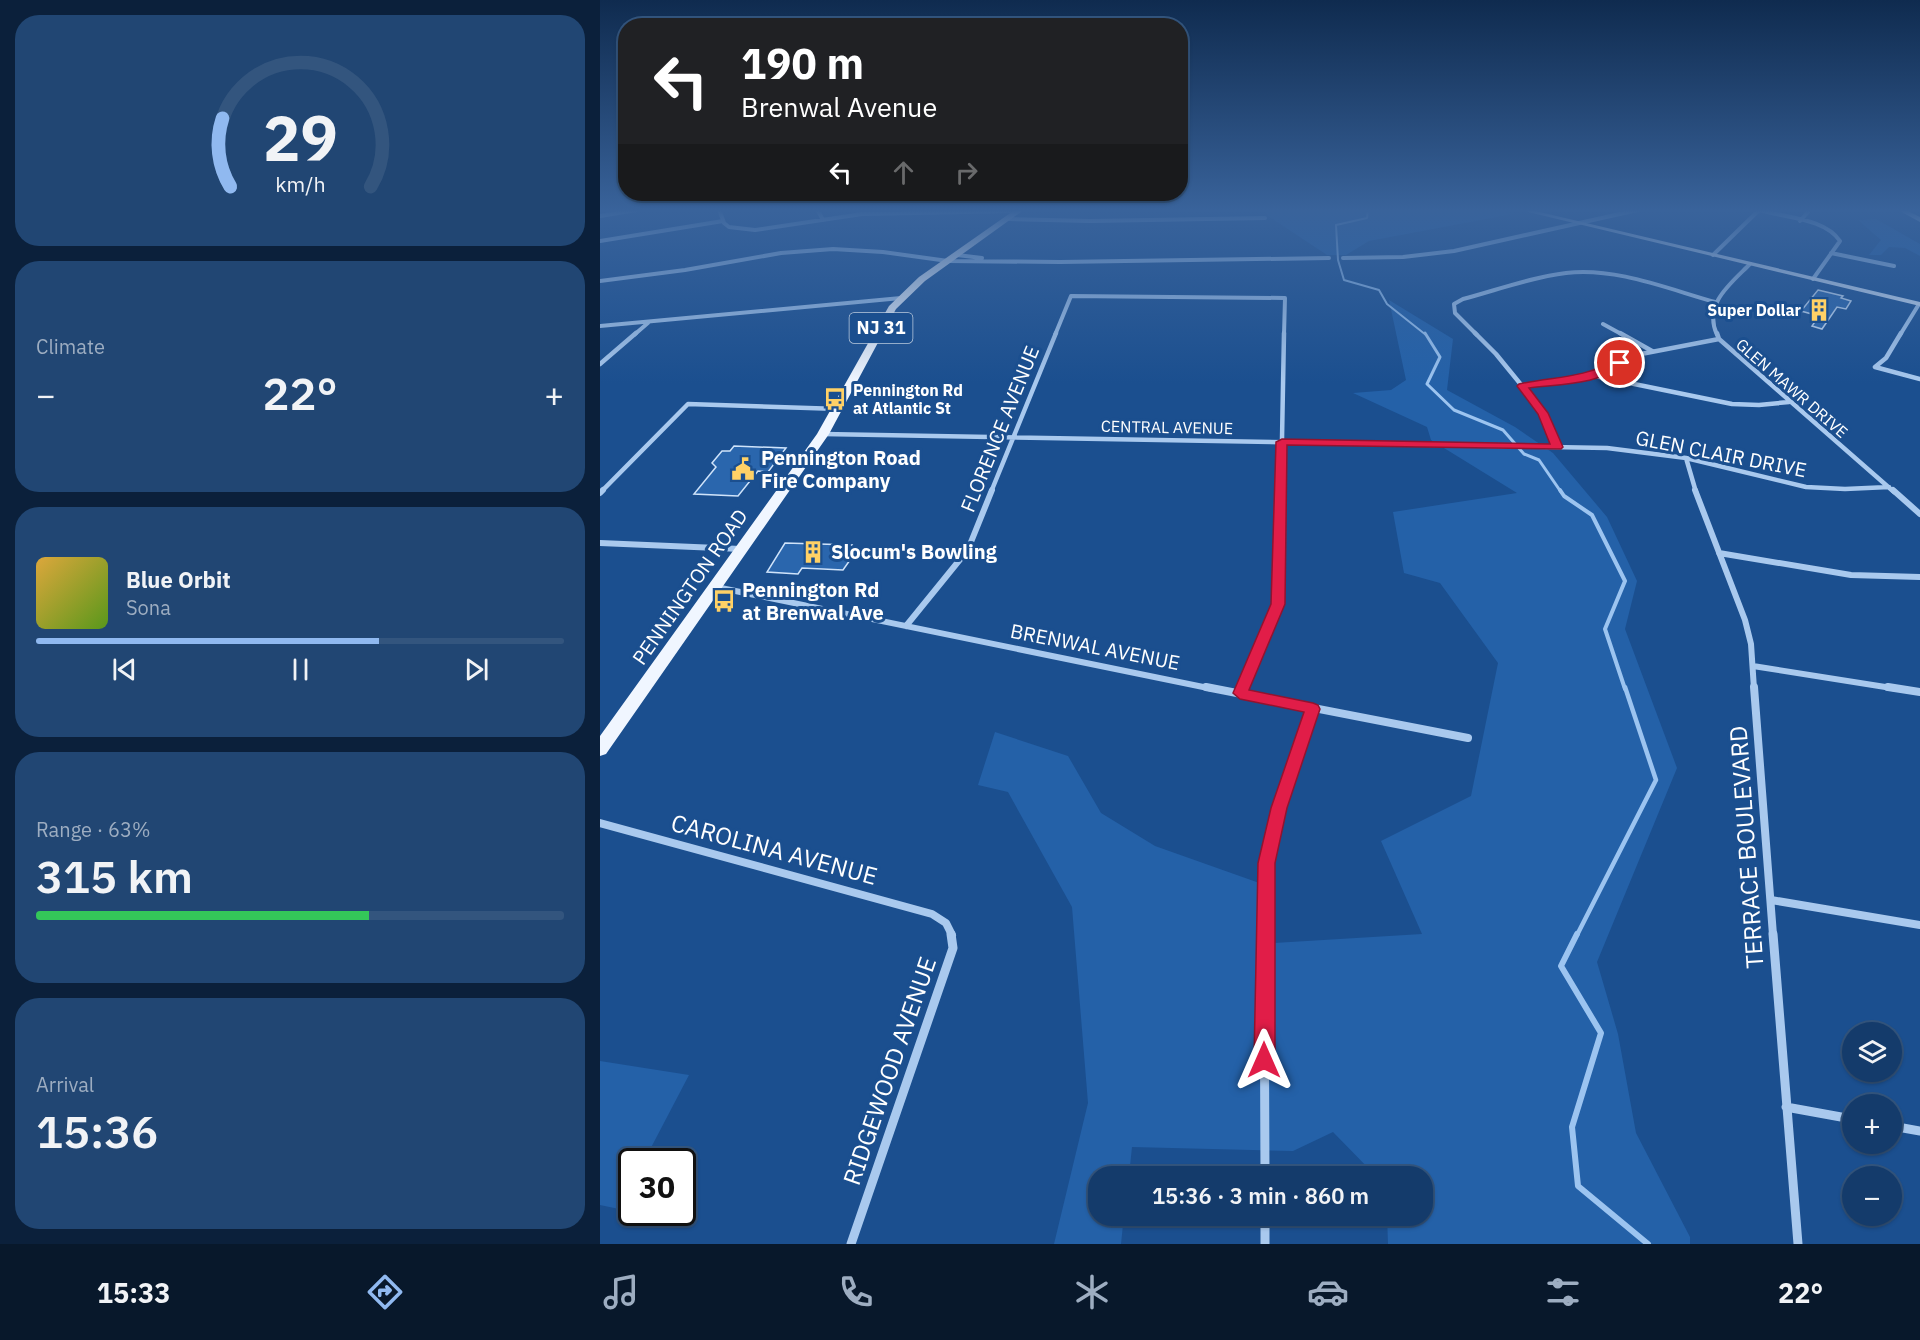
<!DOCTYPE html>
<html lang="en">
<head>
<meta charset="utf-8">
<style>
	body { margin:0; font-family:"IBM Plex Sans",sans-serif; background:#214673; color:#f1f3f6; height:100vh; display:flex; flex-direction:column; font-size:22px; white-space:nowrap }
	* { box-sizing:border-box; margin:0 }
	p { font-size:20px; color:#9dadc1 }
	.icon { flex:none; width:33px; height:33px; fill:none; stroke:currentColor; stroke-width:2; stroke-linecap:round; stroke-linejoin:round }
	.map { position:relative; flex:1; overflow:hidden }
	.sheet { display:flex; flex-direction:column; gap:15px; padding:15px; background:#0b203b; width:600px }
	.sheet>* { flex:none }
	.banner { position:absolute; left:18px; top:18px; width:570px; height:183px; border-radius:24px; box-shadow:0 2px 4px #0004,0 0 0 2px #33557e; background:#202124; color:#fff; overflow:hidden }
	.controls { position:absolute; left:1242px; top:1022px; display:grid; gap:12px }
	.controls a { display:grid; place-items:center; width:60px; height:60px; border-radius:50%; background:#143b6b; box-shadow:0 2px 4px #0004,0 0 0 2px #33557e; font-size:30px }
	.speed { position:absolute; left:18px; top:1148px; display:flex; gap:12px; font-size:30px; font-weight:700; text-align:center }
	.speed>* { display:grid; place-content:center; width:78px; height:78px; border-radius:50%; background:#143b6b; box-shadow:0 2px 4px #0004,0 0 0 2px #33557e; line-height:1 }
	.speed .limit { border:3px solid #111; border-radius:9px; background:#fff; color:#111 }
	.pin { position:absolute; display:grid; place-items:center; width:51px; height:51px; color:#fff; margin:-26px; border:3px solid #fff; border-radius:50%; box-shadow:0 2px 6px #0007 }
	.me { position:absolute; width:66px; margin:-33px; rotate:0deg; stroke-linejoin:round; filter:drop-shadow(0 0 4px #0008) }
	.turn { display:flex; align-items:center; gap:21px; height:126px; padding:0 24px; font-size:27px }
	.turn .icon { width:78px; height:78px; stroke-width:2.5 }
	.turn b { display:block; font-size:42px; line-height:51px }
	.lanes { display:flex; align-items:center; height:57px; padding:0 24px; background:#0003; justify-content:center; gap:30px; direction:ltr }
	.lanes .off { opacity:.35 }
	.big { font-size:45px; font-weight:600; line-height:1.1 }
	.sheet .widget { flex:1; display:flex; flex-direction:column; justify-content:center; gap:9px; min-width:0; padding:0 21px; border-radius:24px; background:#214673 }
	.sheet .dial { align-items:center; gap:0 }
	.dial svg { height:156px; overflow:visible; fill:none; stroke:#33557e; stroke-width:7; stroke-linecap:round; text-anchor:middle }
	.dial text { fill:#f1f3f6; stroke:none }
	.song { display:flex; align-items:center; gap:18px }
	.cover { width:72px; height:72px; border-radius:9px; background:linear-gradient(135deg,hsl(40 70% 55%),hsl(90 70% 35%)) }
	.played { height:6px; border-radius:3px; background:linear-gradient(90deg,#90b9f0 65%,#33557e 65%) }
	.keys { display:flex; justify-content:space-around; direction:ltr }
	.heat { display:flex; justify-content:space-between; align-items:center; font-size:33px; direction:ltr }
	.charge { height:9px; border-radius:4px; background:linear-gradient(90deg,#34c759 63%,#33557e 0) }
	.trip { position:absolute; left:488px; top:1166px; width:345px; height:60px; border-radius:24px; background:#143b6b; box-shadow:0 2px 4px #0004,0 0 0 2px #33557e; font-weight:600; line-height:60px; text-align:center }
	.menu { display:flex; height:96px; justify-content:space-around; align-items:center; background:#08182b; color:#9dadc1 }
	.menu .icon { width:42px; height:42px }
	.menu .active { color:#90b9f0 }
	.menu b { font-size:27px; color:#f1f3f6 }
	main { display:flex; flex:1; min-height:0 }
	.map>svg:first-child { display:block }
	.green { fill:#2461a8 }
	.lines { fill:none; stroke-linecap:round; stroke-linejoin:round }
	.stream-far4 { stroke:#9cc4f0; stroke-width:2 }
	.stream-far3 { stroke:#9cc4f0; stroke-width:3 }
	.stream-far2 { stroke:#9cc4f0; stroke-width:4 }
	.stream-far1 { stroke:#9cc4f0; stroke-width:4.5 }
	.stream { stroke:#9cc4f0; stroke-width:6 }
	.building { fill:#2a66ad; stroke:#cfe3fa; stroke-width:1.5 }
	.street-far4 { stroke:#a9c9ee; stroke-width:4 }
	.street-far3 { stroke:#a9c9ee; stroke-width:4.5 }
	.street-far2 { stroke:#a9c9ee; stroke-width:6 }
	.street-far1 { stroke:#a9c9ee; stroke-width:8 }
	.street { stroke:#a9c9ee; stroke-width:9 }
	.secondary { fill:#d6e6fa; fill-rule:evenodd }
	.primary { fill:#f0f6ff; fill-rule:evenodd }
	.route { fill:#e11d48; stroke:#92132f; stroke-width:1.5 }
	.labels { text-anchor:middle; stroke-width:6; stroke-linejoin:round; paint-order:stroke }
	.far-poi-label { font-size:16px; font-weight:bold; fill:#fff; stroke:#1b4f8f; text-anchor:end }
	.far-street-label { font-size:16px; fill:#fff; stroke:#1b4f8f }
	.shield { fill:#1b4f8f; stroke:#bbcadd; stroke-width:1.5 }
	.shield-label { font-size:18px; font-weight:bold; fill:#fff }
	.street-label { font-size:20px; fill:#fff; stroke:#1b4f8f }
	.poi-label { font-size:20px; font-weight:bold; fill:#fff; stroke:#1b4f8f; text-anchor:start }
	.near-street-label { font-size:24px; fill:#fff; stroke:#1b4f8f }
</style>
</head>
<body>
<main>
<section class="sheet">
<div class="widget dial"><svg viewBox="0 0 100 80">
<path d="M14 69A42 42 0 1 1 86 69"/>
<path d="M14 69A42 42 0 0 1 10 34" stroke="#90b9f0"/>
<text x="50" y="56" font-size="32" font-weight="700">29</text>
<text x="50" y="72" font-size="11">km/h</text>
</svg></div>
<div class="widget"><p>Climate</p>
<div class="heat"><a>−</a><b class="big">22°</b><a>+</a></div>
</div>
<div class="widget">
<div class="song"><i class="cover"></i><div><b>Blue Orbit</b><p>Sona</p></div></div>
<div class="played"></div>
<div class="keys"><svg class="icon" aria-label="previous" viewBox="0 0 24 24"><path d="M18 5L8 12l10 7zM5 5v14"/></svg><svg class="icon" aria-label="pause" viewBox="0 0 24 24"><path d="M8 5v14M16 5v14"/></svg><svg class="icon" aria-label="next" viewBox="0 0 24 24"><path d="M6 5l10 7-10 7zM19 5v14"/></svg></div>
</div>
<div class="widget"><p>Range · 63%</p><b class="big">315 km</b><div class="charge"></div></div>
<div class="widget"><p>Arrival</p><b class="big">15:36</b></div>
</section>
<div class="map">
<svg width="1320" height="1244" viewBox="0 0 1320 1244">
	<rect width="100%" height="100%" fill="#1b4f8f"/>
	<path class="green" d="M664,209H894L913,214L769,241L746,255H727L668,216Z
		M1276,219L1320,244V256L1305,248L1289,247L1281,255H1269L1281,240L1258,220Z
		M789,300L853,339L847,390L915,427L953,453L1007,517L1037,581L1025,629L1077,768L997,962L1018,1034L1036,1133L1090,1237V1244H788L787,1215H822V1176H776L733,1132L693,1151L532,1147L529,1176H498V1215H524L521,1244H454L488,1103L472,907L408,792L378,785L395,732L468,756L501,813L555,846L665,885L658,944L822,934L781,841L871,796L898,663L840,583L804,573L793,512L917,493L831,440L827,427L753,393L791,390L806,380Z
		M0,1061L89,1075L44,1161H32L31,1185L19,1209L0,1205Z"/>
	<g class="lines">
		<path class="stream-far4" d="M765,209L768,210L767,218L736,225L738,260L744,280L779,290L787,304L826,335"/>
		<path class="stream-far3" d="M825,333L840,357L827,384L854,410L903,430L924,454L939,460L961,492"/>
		<path class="stream-far2" d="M960,490L964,496L992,515L1025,581L1005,629L1025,689"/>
		<path class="stream-far1" d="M977,935L1056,780L1025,687"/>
		<path class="stream" d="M977,934L961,966L1001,1033L972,1127L978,1186L1048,1244"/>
	</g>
	<path class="building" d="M1218,290L1243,296L1241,298L1251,301L1246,309L1237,307L1222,329L1212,326L1219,316L1201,311Z
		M134,446L186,448L168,472L158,471L138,496L94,494L116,467L112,463L122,451H130Z
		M185,543L252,545L244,559L250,560L243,570L202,568L198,574L167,572Z"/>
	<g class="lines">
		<path class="street-far4" d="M119,209L124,223L129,227L155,230L262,214L419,211
			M217,209L223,220
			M1157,209C1182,218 1224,217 1240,241L1213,279
			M0,216L43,209
			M409,219L490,221L665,218
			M1200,221L1208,212
			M0,241L123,221
			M1231,253L1294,266
			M357,255L382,258
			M1113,255L1159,210
			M743,258L803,257L854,251L1042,209
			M0,281L85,270L181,253L233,249L283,252L348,261L460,262L729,258
			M1003,324L1023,335
			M0,326L301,298
			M34,335L49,322
			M455,335L471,296L685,298L684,335
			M877,335L855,313L854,304L863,299C897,290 932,277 966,273C1016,267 1068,289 1115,302
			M1117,335C1103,304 1130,284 1150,264
			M1300,335L1319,304"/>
		<path class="street-far3" d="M875,333L896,354L936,403L957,447
			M1020,333L1052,351
			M1117,333L1119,339L1294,492
			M1301,333L1286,358L1275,367L1320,379
			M0,364L36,333
			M995,376L1132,404L1159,405L1189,402
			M922,386L981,379L1041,354L1119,339
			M223,434L1007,448L1086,458L1206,487L1245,489L1289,487
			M1086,458L1096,492
			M1,492L88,404L239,409
			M391,492L456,333
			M681,492L684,333"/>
		<path class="street-far2" d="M1095,490L1145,620L1151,644L1154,689
			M1293,490L1320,514
			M0,493L3,490
			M0,543L141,549
			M1119,553L1251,575L1320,577
			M116,587L613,689
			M306,626L362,557L371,542L392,490
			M1153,666L1298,689
			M643,689L678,604L681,490"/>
		<path class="street-far1" d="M606,687L868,738
			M1154,687L1173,935
			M1288,687L1320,692
			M641,693L643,687
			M0,823L332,914L346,923L352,935
			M1171,900L1320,925
			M664,935V895L671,835L713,709"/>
		<path class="street" d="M664,934L665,1176
			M1173,934L1198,1244
			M1186,1107L1252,1119
			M1292,1126L1320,1131
			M665,1215V1244
			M251,1244L353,948L351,934"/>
		<path class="secondary" d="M916,209H927L1320,302V306Z
			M1296,209H1304L1320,217V222Z"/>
		<path class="primary" d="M416,209H425L325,281L296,309L229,434L6,754L0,756V736L217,434L289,306L319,277Z"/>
	</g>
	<linearGradient id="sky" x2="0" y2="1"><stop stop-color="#0f2b4f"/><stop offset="0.55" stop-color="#39639b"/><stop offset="1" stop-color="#39639b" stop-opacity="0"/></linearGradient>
	<rect width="1320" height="383" fill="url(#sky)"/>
	<path class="route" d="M1017,360L1025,363C1001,385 960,384 929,388L948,413L963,447L961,449L687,445L685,604L649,690L713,703L718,705L720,709L687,808L675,863V1060L672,1067L664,1070L657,1067L654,1060L658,863L671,808L704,712L640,699L633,693L671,604L676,442L682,439L950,444L938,414L917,386L919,384C956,376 981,379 1017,360Z"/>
	<defs>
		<g id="building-bare" transform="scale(1.8)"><path d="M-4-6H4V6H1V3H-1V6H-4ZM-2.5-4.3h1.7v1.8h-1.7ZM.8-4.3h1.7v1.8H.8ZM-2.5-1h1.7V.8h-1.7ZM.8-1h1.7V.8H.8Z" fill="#ffd166" stroke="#1b4f8f" stroke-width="2.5" paint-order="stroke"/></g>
		<g id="bus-bare" transform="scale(1.8)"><path d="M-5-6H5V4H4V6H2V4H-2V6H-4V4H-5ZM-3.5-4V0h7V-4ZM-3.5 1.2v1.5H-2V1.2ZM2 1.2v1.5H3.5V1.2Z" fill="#ffd166" stroke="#1b4f8f" stroke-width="2.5" paint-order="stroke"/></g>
		<g id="civic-bare" transform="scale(1.8)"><path d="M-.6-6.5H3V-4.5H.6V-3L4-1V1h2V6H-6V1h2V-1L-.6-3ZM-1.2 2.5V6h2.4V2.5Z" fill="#ffd166" stroke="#1b4f8f" stroke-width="2.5" paint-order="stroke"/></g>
	</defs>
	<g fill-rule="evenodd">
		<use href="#building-bare" x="1219" y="310"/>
		<use href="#bus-bare" x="235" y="399"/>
		<use href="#civic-bare" x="143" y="469"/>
		<use href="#building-bare" x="213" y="552"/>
		<use href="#bus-bare" x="124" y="601"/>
	</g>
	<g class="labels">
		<g class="far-poi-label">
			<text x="1201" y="316">Super Dollar</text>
			<text x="253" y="396" text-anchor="start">Pennington Rd<tspan x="253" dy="18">at Atlantic St</tspan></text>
		</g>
		<g class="far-street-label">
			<text transform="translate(1192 388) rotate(41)" y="6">GLEN MAWR DRIVE</text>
			<text transform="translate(567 427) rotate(1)" y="6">CENTRAL AVENUE</text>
		</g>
		<rect class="shield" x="249.5" y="313" width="63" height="30" rx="4.5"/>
		<g class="shield-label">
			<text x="281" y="334">NJ 31</text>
		</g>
		<g class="street-label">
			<text transform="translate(400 429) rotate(-68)" y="7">FLORENCE AVENUE</text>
			<text transform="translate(1121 454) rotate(11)" y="7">GLEN CLAIR DRIVE</text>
			<text transform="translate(90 587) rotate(-55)" y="7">PENNINGTON ROAD</text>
			<text transform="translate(495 647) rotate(11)" y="7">BRENWAL AVENUE</text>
		</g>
		<g class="poi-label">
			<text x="161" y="465">Pennington Road<tspan x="161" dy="23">Fire Company</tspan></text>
			<text x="231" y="559">Slocum's Bowling</text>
			<text x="142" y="597">Pennington Rd<tspan x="142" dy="23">at Brenwal Ave</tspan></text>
		</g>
		<g class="near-street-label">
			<text transform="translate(1147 847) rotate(-94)" y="8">TERRACE BOULEVARD</text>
			<text transform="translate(174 850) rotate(15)" y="8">CAROLINA AVENUE</text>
			<text transform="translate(290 1071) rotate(-71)" y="8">RIDGEWOOD AVENUE</text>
		</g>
	</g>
</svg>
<div class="controls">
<a><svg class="icon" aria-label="layers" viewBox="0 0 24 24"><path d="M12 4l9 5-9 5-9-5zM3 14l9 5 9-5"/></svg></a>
<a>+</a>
<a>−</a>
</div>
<div class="speed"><div class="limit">30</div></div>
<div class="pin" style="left:1020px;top:363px;background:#d93025"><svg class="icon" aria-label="arrive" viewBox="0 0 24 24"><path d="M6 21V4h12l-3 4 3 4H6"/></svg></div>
<svg class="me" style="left:664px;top:1060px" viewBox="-20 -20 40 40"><path d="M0-17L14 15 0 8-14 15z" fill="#e11d48" stroke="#fff" stroke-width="4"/></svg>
<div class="trip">15:36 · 3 min · 860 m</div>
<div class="banner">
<div class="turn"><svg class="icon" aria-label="left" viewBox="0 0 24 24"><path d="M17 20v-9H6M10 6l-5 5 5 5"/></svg><div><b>190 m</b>Brenwal Avenue</div></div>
<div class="lanes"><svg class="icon" aria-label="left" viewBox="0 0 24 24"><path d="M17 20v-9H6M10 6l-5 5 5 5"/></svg><svg class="icon off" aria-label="ahead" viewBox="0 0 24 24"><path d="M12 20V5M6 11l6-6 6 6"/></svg><svg class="icon off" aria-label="right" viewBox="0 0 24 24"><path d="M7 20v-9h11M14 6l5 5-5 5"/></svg></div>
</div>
</div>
</main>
<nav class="menu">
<b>15:33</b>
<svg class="icon active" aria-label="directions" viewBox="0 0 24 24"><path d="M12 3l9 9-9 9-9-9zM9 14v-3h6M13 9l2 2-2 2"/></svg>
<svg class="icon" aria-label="music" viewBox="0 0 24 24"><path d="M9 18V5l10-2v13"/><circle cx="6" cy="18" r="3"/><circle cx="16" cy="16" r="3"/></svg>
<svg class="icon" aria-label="phone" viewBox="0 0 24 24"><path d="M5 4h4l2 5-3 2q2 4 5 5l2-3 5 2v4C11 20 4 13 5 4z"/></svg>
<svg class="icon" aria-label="climate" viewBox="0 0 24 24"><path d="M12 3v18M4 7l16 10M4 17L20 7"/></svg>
<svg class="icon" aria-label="car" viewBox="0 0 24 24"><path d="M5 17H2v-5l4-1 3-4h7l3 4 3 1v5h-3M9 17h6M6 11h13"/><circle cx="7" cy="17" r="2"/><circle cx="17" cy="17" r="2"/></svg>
<svg class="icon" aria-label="filters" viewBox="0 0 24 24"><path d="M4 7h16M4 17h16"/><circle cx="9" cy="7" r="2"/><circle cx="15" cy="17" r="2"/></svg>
<b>22°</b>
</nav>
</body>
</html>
